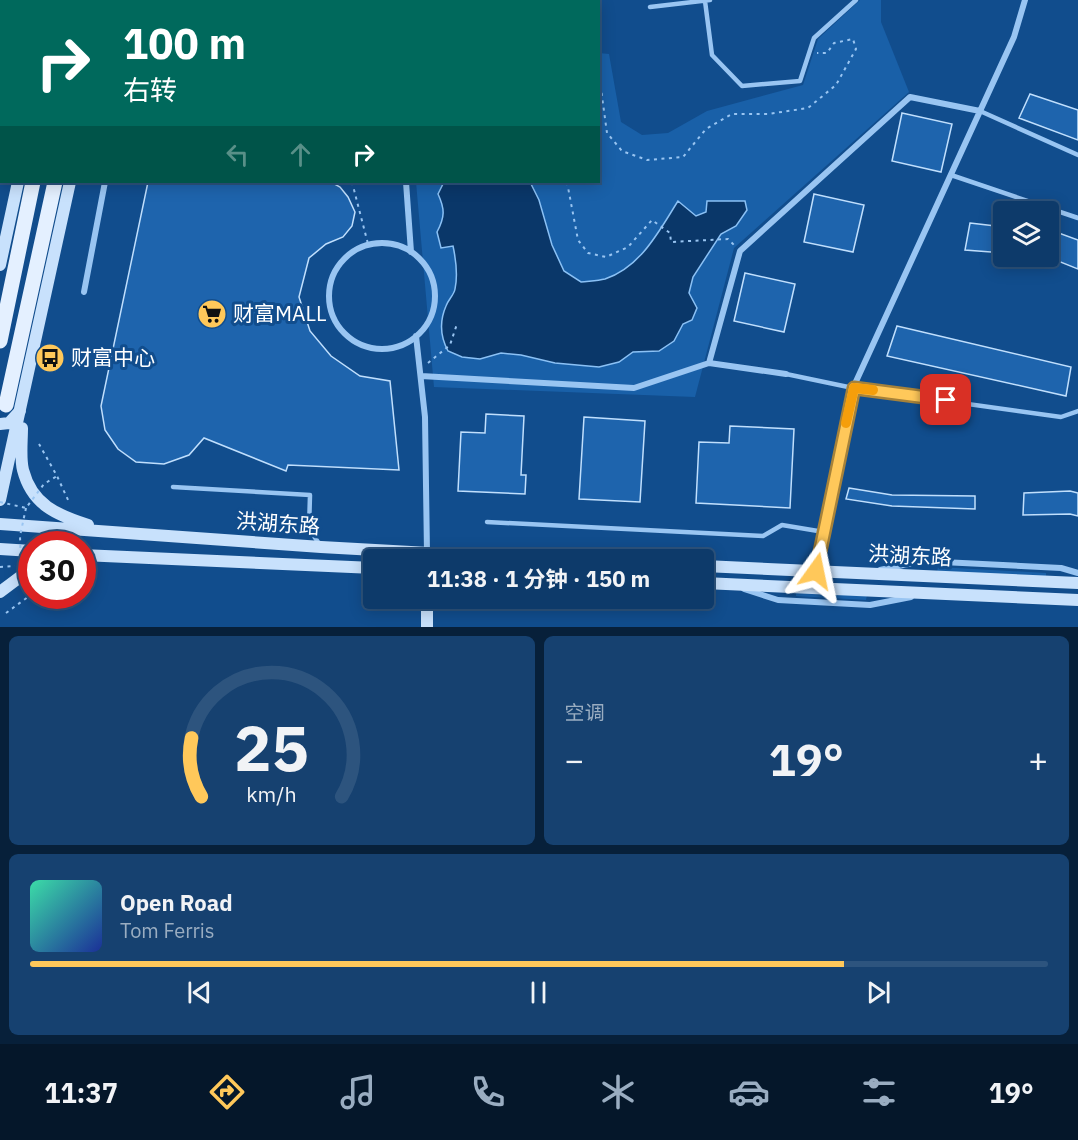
<!DOCTYPE html>
<html lang="zh">
<head>
<meta charset="utf-8">
<style>
	body { margin:0; font-family:"IBM Plex Sans","Noto Sans SC",sans-serif; background:#164170; color:#f1f3f6; height:100vh; display:flex; flex-direction:column; font-size:22px; white-space:nowrap }
	* { box-sizing:border-box; margin:0 }
	p { font-size:20px; color:#9aadc1 }
	.icon { flex:none; width:33px; height:33px; fill:none; stroke:currentColor; stroke-width:2; stroke-linecap:round; stroke-linejoin:round }
	.map { position:relative; height:627px; overflow:hidden }
	.drawer { display:flex; flex-direction:column; gap:9px; padding:9px; background:#07203a; flex:1 }
	.drawer>* { flex:none }
	.top-card { position:absolute; left:0px; top:0px; width:600px; height:183px; box-shadow:0 3px 15px #0003,0 0 0 2px #2d547e; background:#00695c; color:#fff; overflow:hidden }
	.buttons { position:absolute; left:993px; top:201px; display:grid; gap:12px }
	.buttons a { display:grid; place-items:center; width:66px; height:66px; border-radius:6px; background:#0d3a6a; box-shadow:0 3px 15px #0003,0 0 0 2px #2d547e; font-size:30px }
	.speed { position:absolute; left:18px; top:531px; display:flex; gap:12px; font-size:30px; font-weight:700; text-align:center }
	.speed>* { display:grid; place-content:center; width:78px; height:78px; border-radius:50%; background:#0d3a6a; box-shadow:0 3px 15px #0003,0 0 0 2px #2d547e; line-height:1 }
	.speed .limit { border:9px solid #d22; background:#fff; color:#111 }
	.pin { position:absolute; display:grid; place-items:center; width:51px; height:51px; color:#fff; margin:-26px; border-radius:12px; box-shadow:0 3px 9px #0006 }
	.me { position:absolute; width:66px; margin:-33px; rotate:12deg; stroke-linejoin:round; filter:drop-shadow(0 0 4px #0008) }
	.turn { display:flex; align-items:center; gap:21px; height:126px; padding:0 24px; font-size:27px }
	.turn .icon { width:78px; height:78px; stroke-width:2.5 }
	.turn b { display:block; font-size:42px; line-height:51px }
	.lanes { display:flex; align-items:center; height:57px; padding:0 24px; background:#0003; justify-content:center; gap:30px; direction:ltr }
	.lanes .off { opacity:.35 }
	.big { font-size:45px; font-weight:700; line-height:1.1 }
	.drawer .widget { flex:1; display:flex; flex-direction:column; justify-content:center; gap:9px; min-width:0; padding:0 21px; border-radius:9px; background:#164170 }
	.drawer .dial { align-items:center; gap:0 }
	.dial svg { height:156px; overflow:visible; fill:none; stroke:#2d547e; stroke-width:7; stroke-linecap:round; text-anchor:middle }
	.dial text { fill:#f1f3f6; stroke:none }
	.song { display:flex; align-items:center; gap:18px }
	.cover { width:72px; height:72px; border-radius:9px; background:linear-gradient(135deg,hsl(160 70% 55%),hsl(230 70% 35%)) }
	.played { height:6px; border-radius:3px; background:linear-gradient(90deg,#ffc85a 80%,#2d547e 80%) }
	.keys { display:flex; justify-content:space-around; direction:ltr }
	.heat { display:flex; justify-content:space-between; align-items:center; font-size:33px; direction:ltr }
	.drawer .tiles { flex:1; display:grid; gap:9px; grid-template-columns:1fr 1fr }
	.widget:last-child { grid-column:span 2 }
	.trip { position:absolute; left:363px; top:549px; width:351px; height:60px; border-radius:6px; background:#0d3a6a; box-shadow:0 3px 15px #0003,0 0 0 2px #2d547e; font-weight:700; line-height:60px; text-align:center }
	.menu { display:flex; height:96px; justify-content:space-around; align-items:center; background:#05172a; color:#9aadc1 }
	.menu .icon { width:42px; height:42px }
	.menu .on { color:#ffc85a }
	.menu b { font-size:27px; color:#f1f3f6 }
	.map>svg:first-child { display:block }
	.green { fill:#1960a8 }
	.water { fill:#0a3769; stroke:#8bc1f5; stroke-width:1.5 }
	.building { fill:#1e64ad; stroke:#c0dffd; stroke-width:1.5 }
	.lines { fill:none; stroke-linecap:round; stroke-linejoin:round }
	.path { stroke:#99c5f2; stroke-width:2; stroke-dasharray:3 4.5; stroke-linecap:butt }
	.lane { stroke:#99c5f2; stroke-width:4.5 }
	.street { stroke:#99c5f2; stroke-width:6 }
	.secondary { stroke:#c8e1fc; stroke-width:12 }
	.primary { stroke:#e4f0ff; stroke-width:15 }
	.path-bridge { stroke:#99c5f2; stroke-width:2; stroke-dasharray:3 4.5; stroke-linecap:butt }
	.route-casing { stroke:#a6823a; stroke-width:15 }
	.route { stroke:#ffc85a; stroke-width:10 }
	.slow { stroke:#f59e0b; stroke-width:10 }
	.labels { text-anchor:middle; stroke-width:6; stroke-linejoin:round; paint-order:stroke }
	.poi-label { font-size:21px; fill:#fff; stroke:#114d8d; text-anchor:start }
	.street-label { font-size:21px; fill:#fff; stroke:#114d8d }
</style>
</head>
<body>
<div class="map">
<svg width="1078" height="627" viewBox="0 0 1078 627">
	<rect width="100%" height="100%" fill="#114d8d"/>
	<path class="green" d="M860,0H881V22L909,92L734,248L695,397L434,387L416,182H598L599,53L609,54L621,122L642,135L668,133L707,111L803,85L818,39Z
		M938,567L1046,573V578L937,572Z
		M796,592L867,595L866,600L796,596Z"/>
	<path class="water" d="M444,182H530L539,200L552,245L564,271L581,282C588,281 597,281 605,279C641,267 659,231 678,201L696,216L706,212L707,201H745L747,210L736,226L721,234L693,277L689,293L697,308L692,320L683,324L674,341L659,351L633,352L619,362L599,367L555,363L521,355L501,353L480,359L462,357L448,351C440,336 439,322 446,306C448,300 454,295 455,289C458,275 456,260 453,246L441,248L437,232C445,217 445,209 438,194Z"/>
	<path class="building" d="M1030,94L1078,110V140L1019,118Z
		M902,113L952,124L941,172L892,161Z
		M148,182H331L340,187L348,197L355,212L352,226L343,237L326,244L309,258L299,297L310,331L331,356L360,376L390,381L399,470L288,465L286,471L204,438L189,455L164,464L136,462L118,449L105,430L101,406Z
		M814,194L864,205L853,252L804,242Z
		M970,223L1004,227V253L965,250Z
		M1048,231L1056,232L1078,240V269L1048,257Z
		M745,273L795,284L784,332L734,321Z
		M897,326L1071,367L1066,396L887,356Z
		M486,414L524,416L521,475H526L525,494L458,491L461,432L485,433Z
		M584,417L645,421L640,502L579,499Z
		M730,426L794,429L790,508L696,503L699,442L729,443Z
		M849,488L892,495L975,496V509L892,506L846,499Z
		M1070,491L1078,493V516L1070,514L1023,515L1024,493Z"/>
	<g class="lines">
		<path class="path" d="M598,87L601,89L607,133L622,151L647,160L683,157L706,129L732,114H768L808,108L836,85L856,49L853,39L834,43L827,53H817
			M352,182L368,244
			M567,182L578,240L588,253L606,257L628,247L652,220L670,233L671,242L728,239L734,245
			M428,363L450,345L457,324
			M39,444L57,476L69,502
			M0,567L15,566
			M6,613L32,594"/>
		<path class="lane" d="M705,1L712,55L742,86L800,81L814,38L856,0
			M650,7L710,0
			M980,111L1078,155
			M951,175L1078,218
			M786,374L853,388L1061,417L1078,411
			M173,487L310,495L309,529L320,545
			M487,522L763,536L782,525L824,532"/>
		<path class="street" d="M0,125L2,124
			M0,144H2
			M406,182L411,252
			M329 296a53 53 0 1 1 106 0a53 53 0 1 1-106 0Z
			M84,292L105,182
			M416,336L425,417L427,553
			M709,363L740,251L910,97L980,111
			M421,376L634,388L709,363L786,374
			M880,570L922,561L1061,568L1078,573
			M816,571L853,388L1014,37L1025,0
			M744,589L778,600L870,605L911,597"/>
		<path class="secondary" d="M110,2L111,0
			M380,2L389,0
			M0,265L18,182
			M0,424L9,423L20,411
			M22,428C22,441 20,458 23,470C32,505 57,515 88,525
			M0,500L70,182
			M0,524L321,547L554,560
			M0,549L32,551
			M82,555L374,568
			M704,566L1078,583
			M704,583L1078,600
			M0,592L32,568
			M427,627V598"/>
		<path class="primary" d="M71,2V0
			M94,2V0
			M0,341L33,182
			M6,405L55,182"/>
		<path class="path-bridge" d="M0,502L26,508L44,484L57,476
			M26,508L20,536L21,565L32,584"/>
	</g>
	<g class="lines">
		<g class="route-casing">
			<path id="route" d="M816,571L854,388L946,400"/>
		</g>
		<use href="#route" class="route"/>
		<path class="slow" d="M846,423L854,388L873,390"/>
	</g>
	<defs>
		<g id="supermarket-disc" transform="scale(1.5)"><circle r="9.5" fill="#ffc85a" stroke="#114d8d"/><path d="M-6-5.5h2.5l.6 2H6L4.5 2H-2.5L-4.4-4H-6ZM-1.5 3.2a1.3 1.3 0 1 0 .1 0ZM3 3.2a1.3 1.3 0 1 0 .1 0Z" fill="#111"/></g>
		<g id="bus-disc" transform="scale(1.5)"><circle r="9.5" fill="#ffc85a" stroke="#114d8d"/><path d="M-5-6H5V4H4V6H2V4H-2V6H-4V4H-5ZM-3.5-4V0h7V-4ZM-3.5 1.2v1.5H-2V1.2ZM2 1.2v1.5H3.5V1.2Z" fill="#111"/></g>
	</defs>
	<g fill-rule="evenodd">
		<use href="#supermarket-disc" x="212" y="314"/>
		<use href="#bus-disc" x="50" y="358"/>
	</g>
	<g class="labels">
		<g class="poi-label">
			<text x="233" y="321">财富MALL</text>
			<text x="71" y="365">财富中心</text>
		</g>
		<g class="street-label">
			<text transform="translate(278 524) rotate(4)" y="7">洪湖东路</text>
			<text transform="translate(910 556) rotate(3)" y="7">洪湖东路</text>
		</g>
	</g>
</svg>
<div class="buttons">
<a><svg class="icon" aria-label="layers" viewBox="0 0 24 24"><path d="M12 4l9 5-9 5-9-5zM3 14l9 5 9-5"/></svg></a>
</div>
<div class="speed"><div class="limit">30</div></div>
<div class="pin" style="left:946px;top:400px;background:#d93025"><svg class="icon" aria-label="arrive" viewBox="0 0 24 24"><path d="M6 21V4h12l-3 4 3 4H6"/></svg></div>
<svg class="me" style="left:816px;top:571px" viewBox="-20 -20 40 40"><path d="M0-17L14 15 0 8-14 15z" fill="#ffc85a" stroke="#fff" stroke-width="4"/></svg>
<div class="trip">11:38 · 1 分钟 · 150 m</div>
<div class="top-card">
<div class="turn"><svg class="icon" aria-label="right" viewBox="0 0 24 24"><path d="M7 20v-9h11M14 6l5 5-5 5"/></svg><div><b>100 m</b>右转</div></div>
<div class="lanes"><svg class="icon off" aria-label="left" viewBox="0 0 24 24"><path d="M17 20v-9H6M10 6l-5 5 5 5"/></svg><svg class="icon off" aria-label="ahead" viewBox="0 0 24 24"><path d="M12 20V5M6 11l6-6 6 6"/></svg><svg class="icon" aria-label="right" viewBox="0 0 24 24"><path d="M7 20v-9h11M14 6l5 5-5 5"/></svg></div>
</div>
</div>
<section class="drawer">
<div class="tiles">
<div class="widget dial"><svg viewBox="0 0 100 80">
<path d="M14 69A42 42 0 1 1 86 69"/>
<path d="M14 69A42 42 0 0 1 9 39" stroke="#ffc85a"/>
<text x="50" y="56" font-size="32" font-weight="700">25</text>
<text x="50" y="72" font-size="11">km/h</text>
</svg></div>
<div class="widget"><p>空调</p>
<div class="heat"><a>−</a><b class="big">19°</b><a>+</a></div>
</div>
<div class="widget">
<div class="song"><i class="cover"></i><div><b>Open Road</b><p>Tom Ferris</p></div></div>
<div class="played"></div>
<div class="keys"><svg class="icon" aria-label="previous" viewBox="0 0 24 24"><path d="M18 5L8 12l10 7zM5 5v14"/></svg><svg class="icon" aria-label="pause" viewBox="0 0 24 24"><path d="M8 5v14M16 5v14"/></svg><svg class="icon" aria-label="next" viewBox="0 0 24 24"><path d="M6 5l10 7-10 7zM19 5v14"/></svg></div>
</div>
</div>
</section>
<nav class="menu">
<b>11:37</b>
<svg class="icon on" aria-label="directions" viewBox="0 0 24 24"><path d="M12 3l9 9-9 9-9-9zM9 14v-3h6M13 9l2 2-2 2"/></svg>
<svg class="icon" aria-label="music" viewBox="0 0 24 24"><path d="M9 18V5l10-2v13"/><circle cx="6" cy="18" r="3"/><circle cx="16" cy="16" r="3"/></svg>
<svg class="icon" aria-label="phone" viewBox="0 0 24 24"><path d="M5 4h4l2 5-3 2q2 4 5 5l2-3 5 2v4C11 20 4 13 5 4z"/></svg>
<svg class="icon" aria-label="climate" viewBox="0 0 24 24"><path d="M12 3v18M4 7l16 10M4 17L20 7"/></svg>
<svg class="icon" aria-label="car" viewBox="0 0 24 24"><path d="M5 17H2v-5l4-1 3-4h7l3 4 3 1v5h-3M9 17h6M6 11h13"/><circle cx="7" cy="17" r="2"/><circle cx="17" cy="17" r="2"/></svg>
<svg class="icon" aria-label="filters" viewBox="0 0 24 24"><path d="M4 7h16M4 17h16"/><circle cx="9" cy="7" r="2"/><circle cx="15" cy="17" r="2"/></svg>
<b>19°</b>
</nav>
</body>
</html>
